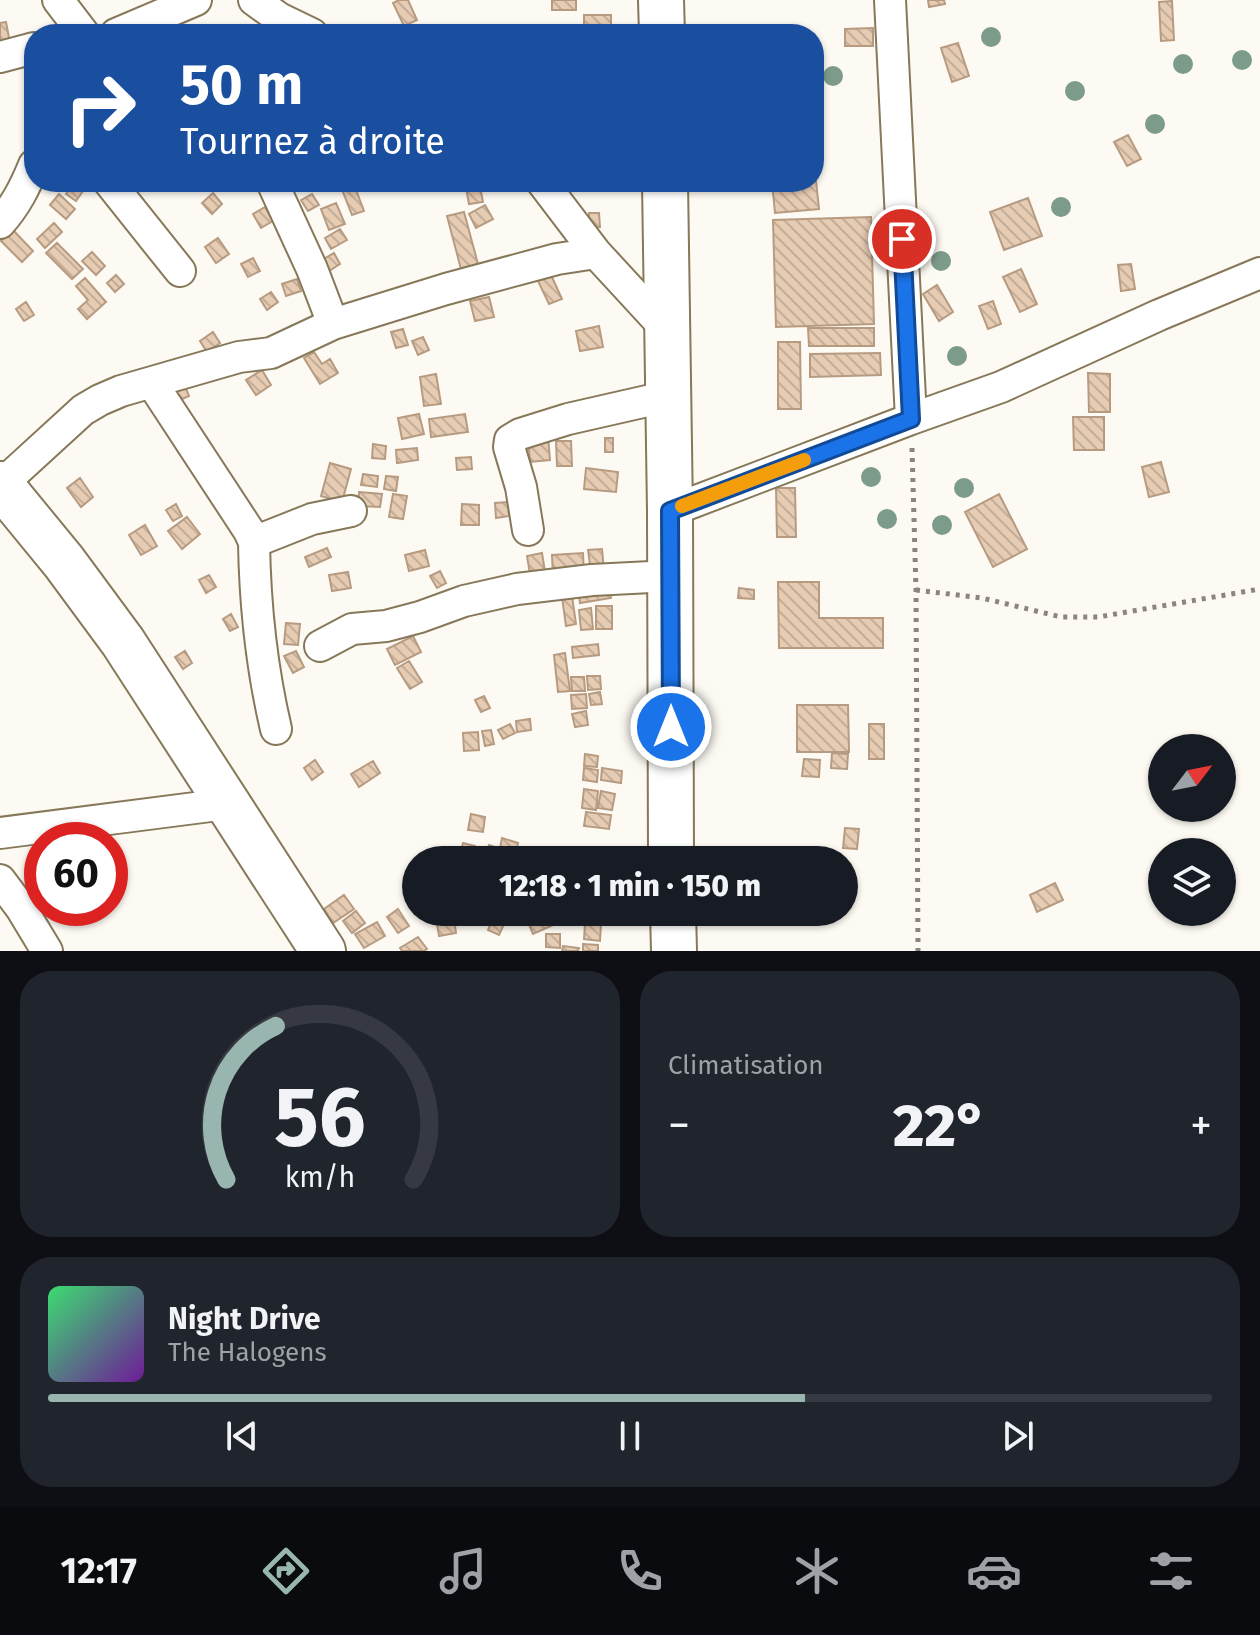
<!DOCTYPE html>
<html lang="fr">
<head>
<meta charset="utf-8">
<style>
	body { margin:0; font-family:"Fira Sans",sans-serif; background:#20242c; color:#f1f3f6; height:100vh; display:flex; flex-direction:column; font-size:30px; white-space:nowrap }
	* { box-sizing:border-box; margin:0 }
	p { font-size:26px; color:#9ea1a6 }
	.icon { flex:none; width:44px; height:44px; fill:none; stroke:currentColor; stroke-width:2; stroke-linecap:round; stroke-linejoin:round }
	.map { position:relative; height:951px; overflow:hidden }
	.panel { display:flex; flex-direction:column; gap:20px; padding:20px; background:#0d0f14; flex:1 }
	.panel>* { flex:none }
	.guide { position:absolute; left:24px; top:24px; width:800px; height:168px; border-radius:32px; box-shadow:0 2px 6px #0004; background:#1a4fa0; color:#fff; overflow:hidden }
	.needle { width:52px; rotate:58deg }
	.tools { position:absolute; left:1148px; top:734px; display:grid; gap:16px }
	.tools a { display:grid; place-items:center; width:88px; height:88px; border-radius:50%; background:#171b24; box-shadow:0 2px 6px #0004; font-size:40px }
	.speed { position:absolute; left:24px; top:822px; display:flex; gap:16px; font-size:40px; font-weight:700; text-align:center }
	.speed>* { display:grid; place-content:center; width:104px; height:104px; border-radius:50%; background:#171b24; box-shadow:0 2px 6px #0004; line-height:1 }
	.speed .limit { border:12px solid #d22; background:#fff; color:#111 }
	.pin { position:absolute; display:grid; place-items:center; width:68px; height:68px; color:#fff; margin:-34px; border:4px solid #fff; border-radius:50%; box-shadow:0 2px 8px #0007 }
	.me { position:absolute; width:88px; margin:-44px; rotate:0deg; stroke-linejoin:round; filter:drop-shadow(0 0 6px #0008) }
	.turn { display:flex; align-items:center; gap:28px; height:168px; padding:0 24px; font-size:36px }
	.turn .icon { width:104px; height:104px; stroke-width:2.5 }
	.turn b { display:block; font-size:56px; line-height:68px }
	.big { font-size:60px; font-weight:800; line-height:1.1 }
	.panel .tile { flex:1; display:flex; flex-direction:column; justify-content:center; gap:12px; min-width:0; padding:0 28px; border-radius:32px; background:#20242c }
	.panel .dial { align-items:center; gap:0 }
	.dial svg { height:208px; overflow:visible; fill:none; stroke:#363941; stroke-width:7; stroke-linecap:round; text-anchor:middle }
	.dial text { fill:#f1f3f6; stroke:none }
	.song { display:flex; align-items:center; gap:24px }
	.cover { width:96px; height:96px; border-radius:12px; background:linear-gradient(135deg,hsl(140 70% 55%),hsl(280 70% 35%)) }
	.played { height:8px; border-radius:4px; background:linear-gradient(90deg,#98b6af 65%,#363941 65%) }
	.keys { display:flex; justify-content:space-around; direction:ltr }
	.heat { display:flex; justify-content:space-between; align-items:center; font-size:44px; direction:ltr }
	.panel .tiles { flex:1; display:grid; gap:20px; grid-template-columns:1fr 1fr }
	.tile:last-child { grid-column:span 2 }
	.trip { position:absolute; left:402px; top:846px; width:456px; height:80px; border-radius:40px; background:#171b24; box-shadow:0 2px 6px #0004; font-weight:800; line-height:80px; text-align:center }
	.menu { display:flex; height:128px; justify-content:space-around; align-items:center; background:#090b0e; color:#9ea1a6 }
	.menu .icon { width:56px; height:56px }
	.menu .current { color:#98b6af }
	.menu b { font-size:36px; color:#f1f3f6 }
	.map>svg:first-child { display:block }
	.building { fill:url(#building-back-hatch); stroke:#b79b81; stroke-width:2 }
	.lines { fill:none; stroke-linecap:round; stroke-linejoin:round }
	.street-casing { stroke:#867858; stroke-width:34 }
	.secondary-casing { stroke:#867858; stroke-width:48 }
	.primary-casing { stroke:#867858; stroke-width:48 }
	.path { stroke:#8a867c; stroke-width:5; stroke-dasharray:4 6; stroke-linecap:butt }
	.street { stroke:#fff; stroke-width:30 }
	.secondary { stroke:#fff; stroke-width:44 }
	.primary { stroke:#fff; stroke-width:44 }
	.tree { fill:#7d9b8a }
	.route-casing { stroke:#114b97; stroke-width:20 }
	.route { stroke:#1a73e8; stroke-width:14 }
	.slow { stroke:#f59e0b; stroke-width:14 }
</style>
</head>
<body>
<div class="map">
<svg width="1260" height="951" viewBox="0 0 1260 951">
	<defs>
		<pattern id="building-back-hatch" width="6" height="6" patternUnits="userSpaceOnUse" patternTransform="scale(2)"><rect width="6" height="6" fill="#e7ccb4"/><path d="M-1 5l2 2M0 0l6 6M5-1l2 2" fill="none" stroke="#c5ae99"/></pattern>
	</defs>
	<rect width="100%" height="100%" fill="#fdfaf3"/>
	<path class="building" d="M399,0H408L417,20L404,26L393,3Z
		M552,0H576V10H552Z
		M928,0H944L945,4L929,7Z
		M1172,1L1174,40L1161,41L1159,2Z
		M584,15H611V34H584Z
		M6,22L10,43L0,45V23Z
		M873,28V46H845V29Z
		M958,43L969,76L952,82L941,48Z
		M1128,135L1141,159L1127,166L1114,142Z
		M814,161L819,209L775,213L772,182H814Z
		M339,182H353L364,211L352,215Z
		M465,182H479L483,202L469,204Z
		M570,182H586L587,187L572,191Z
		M73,183L83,191L76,201L66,194Z
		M213,193L222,204L212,214L202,203Z
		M59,194L75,209L66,219L50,205Z
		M312,194L319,205L308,211L301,200Z
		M1028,198L1042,236L1004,250L990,212Z
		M336,203L345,224L329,230L321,209Z
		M485,205L493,219L476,228L469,214Z
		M265,207L273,221L261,228L253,214Z
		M464,212L478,264L461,269L447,216Z
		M589,213H599L600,227L589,228Z
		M871,217L874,324L776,327L773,220Z
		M54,223L62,232L45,248L37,239Z
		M340,229L347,240L331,249L325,238Z
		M13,230L33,251L22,262L1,241Z
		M218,238L229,254L216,263L205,247Z
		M57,243L83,269L72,279L46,253Z
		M92,252L105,266L96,275L82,261Z
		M334,253L340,264L329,271L322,260Z
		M253,258L260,271L248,277L241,264Z
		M1131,264L1135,289L1121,291L1118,265Z
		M1021,269L1037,304L1020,312L1003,277Z
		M116,275L124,284L115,292L107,283Z
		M551,275L562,299L549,304L538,281Z
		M85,278L106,302L87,319L78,309L88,300L76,286Z
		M297,279L301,291L286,296L282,284Z
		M937,285L953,312L939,321L923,294Z
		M271,292L278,302L267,310L260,299Z
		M489,297L494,317L475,321L470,301Z
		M993,301L1001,324L988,329L979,306Z
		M26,302L34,315L24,321L16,309Z
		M599,326L603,347L580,351L576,331Z
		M808,328H874V346H809Z
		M403,329L408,345L396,348L391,332Z
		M213,332L220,343L207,352L200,341Z
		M423,337L429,350L418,355L412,341Z
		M778,342H800L801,409H778Z
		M314,352L322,364L330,359L338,373L320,384L304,358Z
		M880,353L881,375L810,377V354Z
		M262,370L271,385L256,395L246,380Z
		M1088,373L1110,374V412H1089Z
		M436,374L441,404L424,406L420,377Z
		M183,381L189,396L176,402L170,386Z
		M419,414L424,434L402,439L398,418Z
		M465,414L468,432L431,437L429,419Z
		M1073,417H1104V450H1074Z
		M548,437L550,460L530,462L528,438Z
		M605,438H613V452H605Z
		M556,441H571L572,466H557Z
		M373,444L386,446L385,459L372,458Z
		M417,448L418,460L397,463L396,450Z
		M471,457L472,469L457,470L456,458Z
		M1161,462L1169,492L1149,497L1142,467Z
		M330,463L351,469L342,502L321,496Z
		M586,468L618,472L616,492L584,489Z
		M363,474L378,476L377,487L361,485Z
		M386,476L398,477L396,491L384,489Z
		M80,478L93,497L81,507L67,488Z
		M776,488H795L796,537H777Z
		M359,492L382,494L380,507L358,506Z
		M393,494L407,496L403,519L389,517Z
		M999,494L1027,549L993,567L965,512Z
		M508,502L509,516L496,518L495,503Z
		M176,504L182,516L173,521L166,510Z
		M462,504L479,505V525H461Z
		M187,517L200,534L182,549L168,531Z
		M145,525L157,546L141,555L129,535Z
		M327,548L331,557L309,567L305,557Z
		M602,549L604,571L591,572L588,550Z
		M425,550L429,566L409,571L405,555Z
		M542,553L546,578L531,580L527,556Z
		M583,553L584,575L553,577L552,555Z
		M440,571L446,583L437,588L430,576Z
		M348,572L351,588L332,591L329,575Z
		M209,575L216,587L206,593L199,580Z
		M778,582H819V618H883V648H779Z
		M609,585L611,598L580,603L578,589Z
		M739,588L754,590V599L738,598Z
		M571,589L576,624L566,626L561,590Z
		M596,606H612V629H596Z
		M591,608L593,629L581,630L579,610Z
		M231,614L238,627L230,631L223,619Z
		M286,623L300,624L298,645L284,644Z
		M413,636L421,652L395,665L387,649Z
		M598,644L599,655L573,658L572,647Z
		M185,651L192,663L183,669L175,657Z
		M296,651L304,667L293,673L284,656Z
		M565,653L570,691L558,692L554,655Z
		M409,661L422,682L410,689L397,668Z
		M587,676H600L601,689L588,690Z
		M571,677H584L585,691H572Z
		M600,692L602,704L591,705L589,694Z
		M586,694L587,708L572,709L571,695Z
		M484,696L490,708L481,712L475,700Z
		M797,705H848L849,752H797Z
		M586,711L588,725L575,727L572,714Z
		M530,719L531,730L517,732L516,721Z
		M510,724L515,733L503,739L498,730Z
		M869,724H884V759H869Z
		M491,730L494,744L485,746L482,731Z
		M478,732L479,750L464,751L463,733Z
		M832,753L848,754L847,769L831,768Z
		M585,754L598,756L597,767L584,766Z
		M804,759L820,760L819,777L802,776Z
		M315,760L323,772L312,780L304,768Z
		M373,761L380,773L359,787L351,774Z
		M584,768L598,770L597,782L583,780Z
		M602,768L622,771L621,783L601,780Z
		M584,789L598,791L596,810L582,808Z
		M601,791L615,794L612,810L598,808Z
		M586,812L611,815L609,829L584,826Z
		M471,814L485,817L483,832L468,830Z
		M845,828L859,829L857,849L843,848Z
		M502,838L518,843L516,853L500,848Z
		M463,843L475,846L473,858L460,854Z
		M489,845L498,848L493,860H483Z
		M585,847H601V860H585Z
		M539,848H553L554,860H539Z
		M1055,883L1063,900L1037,912L1030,895Z
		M344,895L354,909L333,923L324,909Z
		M398,909L409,926L398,933L387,917Z
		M356,911L365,923L352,933L343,921Z
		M435,912H453L456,933L439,936Z
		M544,912H555L560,922L533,934L527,920Z
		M587,912H602L601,922L587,921Z
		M494,916L505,922L499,935L488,930Z
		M377,922L385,936L364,948L355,934Z
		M585,923L601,924L600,941L584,939Z
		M546,934H560V948L546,947Z
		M418,937L427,949L424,951H402L400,948Z
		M583,944L598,945V951H583Z
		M563,946L579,948L578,951H562Z"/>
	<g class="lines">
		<g class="street-casing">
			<path id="street" d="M58,0L84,34
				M254,0L279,18L312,34
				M890,0L911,419
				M116,34L196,0
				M0,57L34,48
				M109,182L180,271
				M272,182L312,269L333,324
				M542,182L596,253L667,330
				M0,223C16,205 25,187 34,165
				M152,383L249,531L254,542C255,607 261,665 276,729
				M1,485L83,410L100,400L121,391L239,357L271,353L333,324L446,289L557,259L596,253
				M670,511L911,419L1001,387L1159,315L1260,273
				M528,530L521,487L509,447L510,440L520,434L568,419L669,396
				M254,542L312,519L351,511
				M320,646L352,629L386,626L420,617L464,601L517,589L592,580L671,576
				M0,833L226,804
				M0,880L21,908L47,951"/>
		</g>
		<g class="secondary-casing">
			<path id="secondary" d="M0,484L64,562L123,642L323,951"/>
		</g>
		<g class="primary-casing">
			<path id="primary" d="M661,0L662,34
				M665,182L670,511L671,860
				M673,912L674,951"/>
		</g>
		<path class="path" d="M912,448L916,590L918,951
			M916,590L982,598L1061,617H1098L1260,589"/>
		<use href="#street" class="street"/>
		<use href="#secondary" class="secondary"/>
		<use href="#primary" class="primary"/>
	</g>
	<g class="tree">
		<circle cx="991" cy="37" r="10"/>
		<circle cx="1242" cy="60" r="10"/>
		<circle cx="1183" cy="64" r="10"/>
		<circle cx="833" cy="76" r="10"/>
		<circle cx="1075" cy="91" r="10"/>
		<circle cx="1155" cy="124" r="10"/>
		<circle cx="1061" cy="207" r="10"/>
		<circle cx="941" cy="261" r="10"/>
		<circle cx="957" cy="356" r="10"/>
		<circle cx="871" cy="477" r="10"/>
		<circle cx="964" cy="488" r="10"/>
		<circle cx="887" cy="519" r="10"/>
		<circle cx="942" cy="525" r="10"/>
	</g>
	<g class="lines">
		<g class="route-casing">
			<path id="route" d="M671,727L670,511L911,419L902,239"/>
		</g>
		<use href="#route" class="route"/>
		<path class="slow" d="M682,506L804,460"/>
	</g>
</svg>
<div class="tools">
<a><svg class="needle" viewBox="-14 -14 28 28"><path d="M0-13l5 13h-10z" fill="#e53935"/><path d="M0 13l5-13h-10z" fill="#9ea1a6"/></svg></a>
<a><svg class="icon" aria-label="layers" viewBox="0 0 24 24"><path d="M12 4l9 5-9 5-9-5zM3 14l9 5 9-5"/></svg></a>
</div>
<div class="speed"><div class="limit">60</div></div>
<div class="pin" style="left:902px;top:239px;background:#d93025"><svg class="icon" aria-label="arrive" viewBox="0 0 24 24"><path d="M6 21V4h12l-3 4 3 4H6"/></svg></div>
<svg class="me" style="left:671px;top:727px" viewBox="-20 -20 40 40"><circle r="17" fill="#1a73e8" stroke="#fff" stroke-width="3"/><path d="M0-11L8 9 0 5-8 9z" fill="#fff"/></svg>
<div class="trip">12:18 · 1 min · 150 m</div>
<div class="guide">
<div class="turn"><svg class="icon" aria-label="right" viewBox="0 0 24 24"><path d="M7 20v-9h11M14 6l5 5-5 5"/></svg><div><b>50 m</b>Tournez à droite</div></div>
</div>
</div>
<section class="panel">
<div class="tiles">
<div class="tile dial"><svg viewBox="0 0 100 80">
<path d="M14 69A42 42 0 1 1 86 69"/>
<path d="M14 69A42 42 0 0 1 33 10" stroke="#98b6af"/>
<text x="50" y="56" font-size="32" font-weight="700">56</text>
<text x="50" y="72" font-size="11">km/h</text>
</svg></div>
<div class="tile"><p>Climatisation</p>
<div class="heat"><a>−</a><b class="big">22°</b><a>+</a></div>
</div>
<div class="tile">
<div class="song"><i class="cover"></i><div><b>Night Drive</b><p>The Halogens</p></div></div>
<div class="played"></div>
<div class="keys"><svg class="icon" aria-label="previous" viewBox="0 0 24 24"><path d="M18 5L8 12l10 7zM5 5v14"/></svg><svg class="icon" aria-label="pause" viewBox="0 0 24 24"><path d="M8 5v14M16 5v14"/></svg><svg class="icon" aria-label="next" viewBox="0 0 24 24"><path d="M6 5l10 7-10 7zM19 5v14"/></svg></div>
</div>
</div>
</section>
<nav class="menu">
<b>12:17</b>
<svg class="icon current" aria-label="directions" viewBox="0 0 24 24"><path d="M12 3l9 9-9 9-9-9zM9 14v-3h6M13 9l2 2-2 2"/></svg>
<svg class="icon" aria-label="music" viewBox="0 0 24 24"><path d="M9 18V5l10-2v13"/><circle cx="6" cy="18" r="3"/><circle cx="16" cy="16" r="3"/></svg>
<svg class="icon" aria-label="phone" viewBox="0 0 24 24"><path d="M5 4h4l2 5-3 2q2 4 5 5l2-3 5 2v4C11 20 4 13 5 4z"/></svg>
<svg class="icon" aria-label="climate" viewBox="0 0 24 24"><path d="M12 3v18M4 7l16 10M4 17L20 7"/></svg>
<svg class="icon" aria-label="car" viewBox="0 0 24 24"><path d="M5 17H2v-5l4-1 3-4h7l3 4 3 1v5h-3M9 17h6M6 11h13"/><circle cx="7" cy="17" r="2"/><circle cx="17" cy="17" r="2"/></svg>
<svg class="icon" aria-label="filters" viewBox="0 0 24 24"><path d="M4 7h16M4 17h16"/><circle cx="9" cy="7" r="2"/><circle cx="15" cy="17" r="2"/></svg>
</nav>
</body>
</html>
